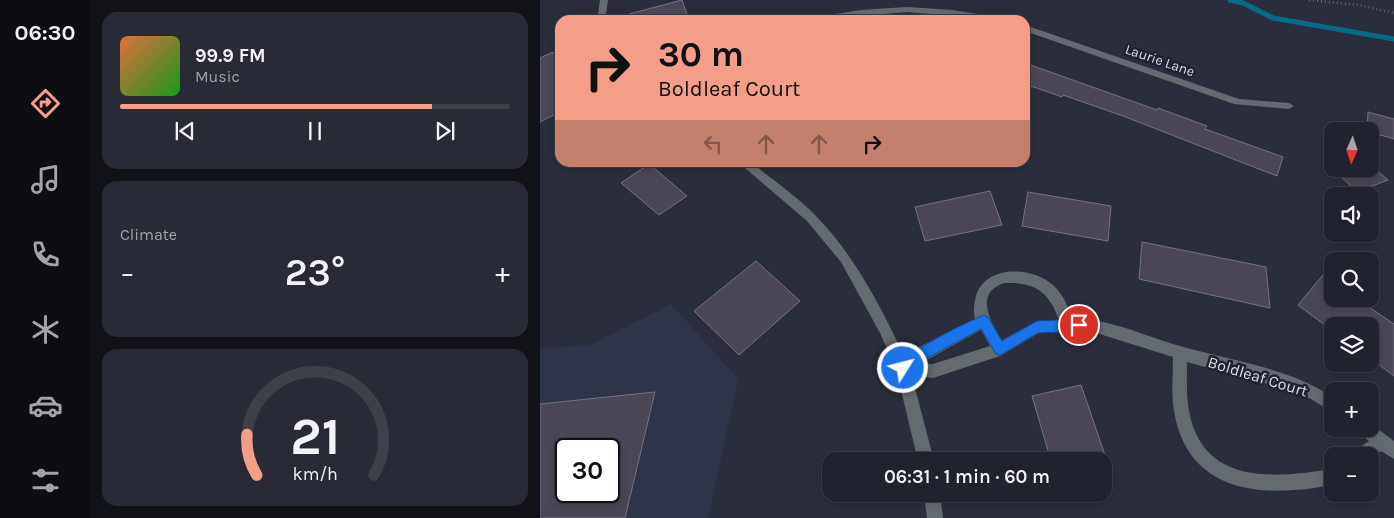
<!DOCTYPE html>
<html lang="en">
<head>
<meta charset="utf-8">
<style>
	body { margin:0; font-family:Karla,sans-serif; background:#282a35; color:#f1f3f6; height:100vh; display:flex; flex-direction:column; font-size:19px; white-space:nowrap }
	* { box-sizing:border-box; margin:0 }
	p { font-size:16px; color:#a2a4aa }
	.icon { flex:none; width:28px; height:28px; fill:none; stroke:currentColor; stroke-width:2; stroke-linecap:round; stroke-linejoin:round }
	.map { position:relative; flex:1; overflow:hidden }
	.side { display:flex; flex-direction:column; gap:12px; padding:12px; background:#121319; width:450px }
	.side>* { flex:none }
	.banner { position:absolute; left:15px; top:15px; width:475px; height:152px; border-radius:15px; box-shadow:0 2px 8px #0003,0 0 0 1px #3d3f49; background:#f49e88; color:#111; overflow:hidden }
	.needle { width:32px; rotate:183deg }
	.fabs { position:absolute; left:784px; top:122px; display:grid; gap:10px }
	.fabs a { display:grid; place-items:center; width:55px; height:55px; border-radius:10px; background:#20222d; box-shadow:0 2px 8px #0003,0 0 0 1px #3d3f49; font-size:25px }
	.speed { position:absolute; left:15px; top:438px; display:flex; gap:10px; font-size:25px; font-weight:700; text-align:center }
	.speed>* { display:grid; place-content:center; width:65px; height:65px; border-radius:50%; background:#20222d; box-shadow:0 2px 8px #0003,0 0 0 1px #3d3f49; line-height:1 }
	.speed .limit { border:2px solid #111; border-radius:8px; background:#fff; color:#111 }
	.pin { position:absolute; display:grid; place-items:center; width:42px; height:42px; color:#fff; margin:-21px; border:2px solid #fff; border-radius:50%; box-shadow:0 1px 5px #0007 }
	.me { position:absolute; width:55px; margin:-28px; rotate:54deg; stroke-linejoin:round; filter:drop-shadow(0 0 4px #0008) }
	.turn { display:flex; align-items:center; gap:18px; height:105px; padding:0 20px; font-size:22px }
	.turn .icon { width:65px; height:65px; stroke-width:2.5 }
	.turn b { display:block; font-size:35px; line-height:42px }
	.lanes { display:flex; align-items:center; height:48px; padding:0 20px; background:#0003; justify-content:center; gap:25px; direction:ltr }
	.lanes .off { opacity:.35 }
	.big { font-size:38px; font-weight:600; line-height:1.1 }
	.side .tile { flex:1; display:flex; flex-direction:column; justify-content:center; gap:8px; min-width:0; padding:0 18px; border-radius:15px; background:#282a35 }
	.side .dial { align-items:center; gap:0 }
	.dial svg { height:130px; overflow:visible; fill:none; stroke:#3d3f49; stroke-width:7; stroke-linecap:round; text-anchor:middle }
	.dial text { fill:#f1f3f6; stroke:none }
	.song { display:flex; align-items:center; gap:15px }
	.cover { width:60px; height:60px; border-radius:8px; background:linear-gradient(135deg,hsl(20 70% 55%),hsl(120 70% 35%)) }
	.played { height:5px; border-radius:2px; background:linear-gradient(90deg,#f49e88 80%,#3d3f49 80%) }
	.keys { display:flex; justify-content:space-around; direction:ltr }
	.heat { display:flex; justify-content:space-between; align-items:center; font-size:28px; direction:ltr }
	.trip { position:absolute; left:282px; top:452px; width:290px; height:50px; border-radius:15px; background:#20222d; box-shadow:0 2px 8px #0003,0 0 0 1px #3d3f49; font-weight:600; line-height:50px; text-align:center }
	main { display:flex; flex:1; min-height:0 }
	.tab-bar { display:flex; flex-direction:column; width:90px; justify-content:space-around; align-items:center; background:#0d0e12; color:#a2a4aa }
	.tab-bar .icon { width:35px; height:35px }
	.tab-bar .current { color:#f49e88 }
	.tab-bar b { font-size:22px; color:#f1f3f6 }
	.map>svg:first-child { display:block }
	.built { fill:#2f3549; fill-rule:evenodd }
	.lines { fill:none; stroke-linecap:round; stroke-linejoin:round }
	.stream { stroke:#036c87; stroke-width:5 }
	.building { fill:#4b4756; stroke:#777384; fill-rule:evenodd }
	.path { stroke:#626672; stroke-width:2.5; stroke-dasharray:1 3; stroke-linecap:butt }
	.minor { fill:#646b70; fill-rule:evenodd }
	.route { fill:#1a73e8; stroke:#114b97 }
	.labels { text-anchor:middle; stroke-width:5; stroke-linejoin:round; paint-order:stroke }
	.far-street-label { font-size:14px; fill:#dbdee7; stroke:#202432 }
	.street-label { font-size:16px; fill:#dbdee7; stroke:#202432 }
</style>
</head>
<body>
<main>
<nav class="tab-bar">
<b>06:30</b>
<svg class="icon current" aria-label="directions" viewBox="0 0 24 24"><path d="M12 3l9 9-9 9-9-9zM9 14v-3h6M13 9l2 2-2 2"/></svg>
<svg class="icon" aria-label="music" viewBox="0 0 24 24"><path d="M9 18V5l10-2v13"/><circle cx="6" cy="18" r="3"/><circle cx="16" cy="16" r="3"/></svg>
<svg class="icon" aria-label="phone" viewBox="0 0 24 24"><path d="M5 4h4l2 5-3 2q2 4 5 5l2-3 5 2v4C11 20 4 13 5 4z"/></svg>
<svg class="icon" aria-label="climate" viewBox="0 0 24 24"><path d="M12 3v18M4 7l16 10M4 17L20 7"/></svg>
<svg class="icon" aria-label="car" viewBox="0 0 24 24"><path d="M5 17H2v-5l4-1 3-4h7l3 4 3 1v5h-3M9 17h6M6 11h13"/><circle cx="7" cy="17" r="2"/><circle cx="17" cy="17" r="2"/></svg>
<svg class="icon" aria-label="filters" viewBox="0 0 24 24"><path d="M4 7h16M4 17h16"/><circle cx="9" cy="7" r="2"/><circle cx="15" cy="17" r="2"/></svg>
</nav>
<section class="side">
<div class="tile">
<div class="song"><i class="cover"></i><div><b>99.9 FM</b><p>Music</p></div></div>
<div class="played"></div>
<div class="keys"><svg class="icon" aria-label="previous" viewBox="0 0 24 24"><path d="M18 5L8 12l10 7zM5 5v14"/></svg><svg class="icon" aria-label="pause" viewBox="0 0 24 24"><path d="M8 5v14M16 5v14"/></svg><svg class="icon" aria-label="next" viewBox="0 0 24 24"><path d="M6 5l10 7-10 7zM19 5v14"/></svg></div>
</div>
<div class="tile"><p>Climate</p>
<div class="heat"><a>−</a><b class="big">23°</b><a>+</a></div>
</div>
<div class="tile dial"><svg viewBox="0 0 100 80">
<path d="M14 69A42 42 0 1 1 86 69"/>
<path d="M14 69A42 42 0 0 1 8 44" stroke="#f49e88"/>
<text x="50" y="56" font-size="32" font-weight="700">21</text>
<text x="50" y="72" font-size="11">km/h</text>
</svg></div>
</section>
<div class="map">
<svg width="854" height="518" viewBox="0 0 854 518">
	<rect width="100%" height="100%" fill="#2a2e3c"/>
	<path class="built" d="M131,304L198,379L168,518H0V348L49,346ZM26,449H69V491H26Z"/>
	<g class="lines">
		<path class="stream" d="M690,0L703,3L733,18L854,39"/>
	</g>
	<path class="building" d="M142,0L149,20H90L89,14Z
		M13,52L20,63V112L0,122V58Z
		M485,63L617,110L618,108L667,126L665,129L743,157L737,176L583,116L523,95L522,97L485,84Z
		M828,112L854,119V139L827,131Z
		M109,164L147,196L119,215L81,183Z
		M793,169H835L848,180L817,192Z
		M450,191L462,225L385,241L375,207Z
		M488,192L571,206L568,241L482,226Z
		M602,242L726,267L730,308L599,279Z
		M216,261L260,301L199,355L154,311Z
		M792,264V299H817L854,324V376L830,358V326H786L758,305Z
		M541,385L567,461H511L492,396Z
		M115,392L85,518H0V404ZM26,449H69V491H26Z"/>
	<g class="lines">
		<path class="path" d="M769,0L819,5L854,13"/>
		<path class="minor" d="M60,0H68L65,20H57Z
			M367,7L412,10L458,17L462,20L367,12L271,20L275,17L321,10Z
			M485,25L699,99L749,103L754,106L749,109L694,104L485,31Z
			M198,162H211C232,180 257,196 276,216C315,256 341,307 365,358L379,347L435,319C433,311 434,304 436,296C445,264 494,266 514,286C524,295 528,308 533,319C568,318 605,336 640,346C688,360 751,368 792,397V412L771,399L746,389L647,362C647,378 646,395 649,411C663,486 735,478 792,469V485C725,498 648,495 634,411C631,394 633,375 633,357L550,331L499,333L460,356L393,378L372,376L394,461H378L356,369L340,333L301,262L267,221ZM465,283C496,282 509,292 519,320L497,321L462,340C451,323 433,292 465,283ZM441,330L450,346L393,364L381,363Z
			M830,423L854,441V459L841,451L830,460V456H814L816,450L829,441L820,434L818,429H830Z
			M384,494H400L403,518H387Z"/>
	</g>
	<path class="route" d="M444,315L448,317L462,341L497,321L539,319L543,321L545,325L543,329L539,331L498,333L460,355L456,354L441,329L389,357L363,374L359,372L357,368C363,353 427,322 444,315Z"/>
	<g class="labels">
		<g class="far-street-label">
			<text transform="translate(620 60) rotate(19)" y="5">Laurie Lane</text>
		</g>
		<g class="street-label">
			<text transform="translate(718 376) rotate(17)" y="6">Boldleaf Court</text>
		</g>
	</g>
</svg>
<div class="fabs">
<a><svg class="needle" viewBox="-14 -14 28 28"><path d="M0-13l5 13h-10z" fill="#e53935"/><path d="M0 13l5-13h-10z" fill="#a2a4aa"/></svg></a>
<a><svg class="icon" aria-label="sound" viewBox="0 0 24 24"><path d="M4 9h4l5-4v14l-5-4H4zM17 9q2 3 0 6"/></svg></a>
<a><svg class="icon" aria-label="search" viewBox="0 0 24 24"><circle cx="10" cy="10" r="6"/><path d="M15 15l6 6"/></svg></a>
<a><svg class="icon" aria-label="layers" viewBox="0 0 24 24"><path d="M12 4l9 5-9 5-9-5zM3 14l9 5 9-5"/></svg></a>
<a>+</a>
<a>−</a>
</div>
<div class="speed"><div class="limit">30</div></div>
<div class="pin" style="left:539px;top:325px;background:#d93025"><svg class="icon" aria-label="arrive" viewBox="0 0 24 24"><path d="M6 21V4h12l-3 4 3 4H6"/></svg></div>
<svg class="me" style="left:363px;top:368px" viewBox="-20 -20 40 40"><circle r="17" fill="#1a73e8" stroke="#fff" stroke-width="3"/><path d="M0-11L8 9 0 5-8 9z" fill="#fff"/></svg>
<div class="trip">06:31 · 1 min · 60 m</div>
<div class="banner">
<div class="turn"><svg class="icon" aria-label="right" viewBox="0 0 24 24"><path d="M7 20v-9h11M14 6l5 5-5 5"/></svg><div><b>30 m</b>Boldleaf Court</div></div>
<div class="lanes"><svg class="icon off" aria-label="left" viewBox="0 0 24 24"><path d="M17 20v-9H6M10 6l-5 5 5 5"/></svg><svg class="icon off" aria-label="ahead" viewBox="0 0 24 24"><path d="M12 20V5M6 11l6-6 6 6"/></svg><svg class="icon off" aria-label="ahead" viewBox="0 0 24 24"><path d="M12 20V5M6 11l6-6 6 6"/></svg><svg class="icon" aria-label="right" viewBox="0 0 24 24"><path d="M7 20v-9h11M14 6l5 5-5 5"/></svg></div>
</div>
</div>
</main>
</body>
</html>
